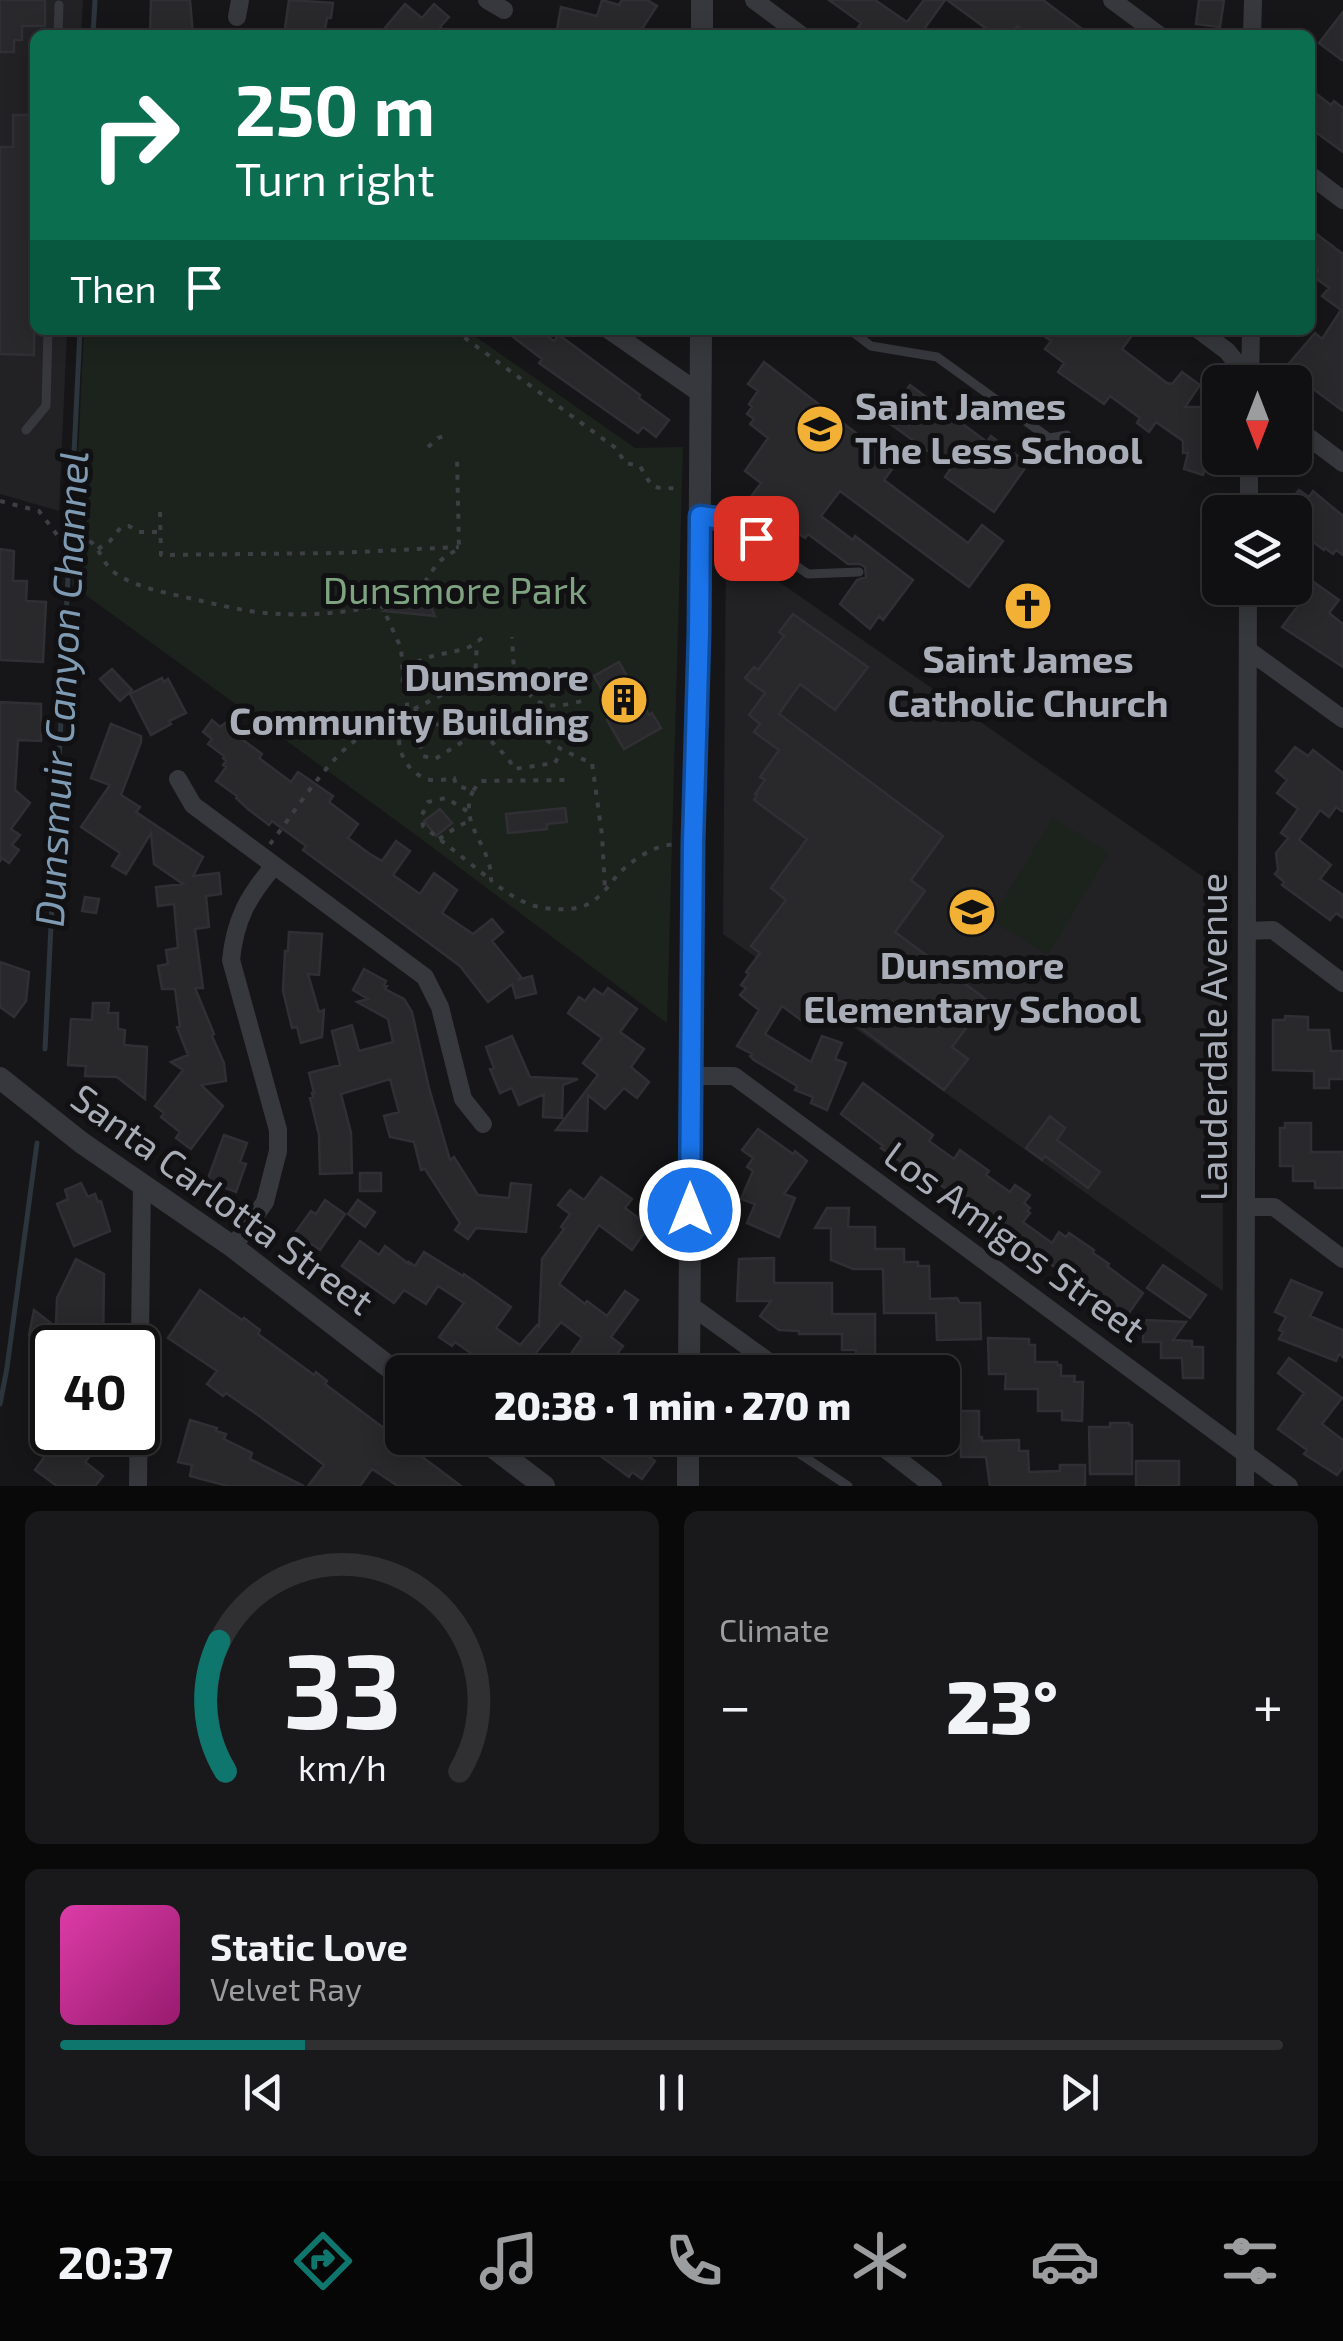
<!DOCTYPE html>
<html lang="en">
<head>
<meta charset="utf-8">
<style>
	body { margin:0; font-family:"Exo 2",sans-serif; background:#19191b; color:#f1f3f6; height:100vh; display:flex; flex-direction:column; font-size:38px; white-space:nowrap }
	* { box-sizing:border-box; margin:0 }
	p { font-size:32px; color:#9c9d9f }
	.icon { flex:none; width:55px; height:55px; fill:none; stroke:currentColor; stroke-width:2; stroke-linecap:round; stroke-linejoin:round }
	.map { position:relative; height:1486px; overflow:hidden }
	.side { display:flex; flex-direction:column; gap:25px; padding:25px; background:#09090a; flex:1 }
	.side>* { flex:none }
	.hud { position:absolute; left:30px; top:30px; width:1285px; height:305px; border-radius:15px; box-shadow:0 5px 25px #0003,0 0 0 2px #303032; background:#0b6e4f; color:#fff; overflow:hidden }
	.needle { width:65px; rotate:180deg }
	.fabs { position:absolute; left:1202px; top:365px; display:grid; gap:20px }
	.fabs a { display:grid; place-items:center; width:110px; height:110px; border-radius:15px; background:#101012; box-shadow:0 5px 25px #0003,0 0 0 2px #303032; font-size:50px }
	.speed { position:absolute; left:30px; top:1325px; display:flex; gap:20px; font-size:50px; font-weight:700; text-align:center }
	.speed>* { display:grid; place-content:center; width:130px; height:130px; border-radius:50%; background:#101012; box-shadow:0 5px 25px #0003,0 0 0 2px #303032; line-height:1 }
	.speed .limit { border:5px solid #111; border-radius:15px; background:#fff; color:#111 }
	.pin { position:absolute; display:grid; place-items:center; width:85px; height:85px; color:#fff; margin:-42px; border-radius:20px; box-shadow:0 5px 15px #0006 }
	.me { position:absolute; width:110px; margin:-55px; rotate:0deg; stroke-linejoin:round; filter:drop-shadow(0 0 8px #0008) }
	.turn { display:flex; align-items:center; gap:35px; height:210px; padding:0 40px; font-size:45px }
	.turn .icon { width:130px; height:130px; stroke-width:2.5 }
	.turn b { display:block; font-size:70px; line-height:85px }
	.then { display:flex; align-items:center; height:95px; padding:0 40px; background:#0003; gap:20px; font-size:38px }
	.big { font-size:75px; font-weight:800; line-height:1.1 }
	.side .tile { flex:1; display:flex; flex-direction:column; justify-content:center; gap:15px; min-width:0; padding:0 35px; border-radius:15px; background:#19191b }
	.side .dial { align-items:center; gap:0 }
	.dial svg { height:260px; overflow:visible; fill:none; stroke:#303032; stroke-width:7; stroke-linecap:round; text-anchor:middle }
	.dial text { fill:#f1f3f6; stroke:none }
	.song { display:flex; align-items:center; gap:30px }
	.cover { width:120px; height:120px; border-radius:15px; background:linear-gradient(135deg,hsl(320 70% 55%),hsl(320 70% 35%)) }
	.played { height:10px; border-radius:5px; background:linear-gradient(90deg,#0f766e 20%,#303032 20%) }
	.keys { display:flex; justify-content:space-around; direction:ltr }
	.heat { display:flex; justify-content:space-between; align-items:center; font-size:55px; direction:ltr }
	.side .tiles { flex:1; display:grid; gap:25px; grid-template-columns:1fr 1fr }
	.tile:last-child { grid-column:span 2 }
	.trip { position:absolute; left:385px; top:1355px; width:575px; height:100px; border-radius:15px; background:#101012; box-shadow:0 5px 25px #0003,0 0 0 2px #303032; font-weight:800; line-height:100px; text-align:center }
	.tab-bar { display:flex; height:160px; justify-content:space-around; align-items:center; background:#060607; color:#9c9d9f }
	.tab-bar .icon { width:70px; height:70px }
	.tab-bar .on { color:#0f766e }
	.tab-bar b { font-size:45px; color:#f1f3f6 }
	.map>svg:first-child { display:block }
	.built { fill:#222225 }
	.green { fill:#1c231d }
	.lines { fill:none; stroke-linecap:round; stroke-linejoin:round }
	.stream { stroke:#2c353c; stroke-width:5 }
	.building { fill:#29292c; stroke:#303034; stroke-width:2.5; fill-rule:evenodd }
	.path { stroke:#3d3f44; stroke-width:4; stroke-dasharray:5 8; stroke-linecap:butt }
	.service { stroke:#37383d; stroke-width:9 }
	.minor { stroke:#37383d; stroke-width:18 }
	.tertiary { stroke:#37383d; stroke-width:22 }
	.route-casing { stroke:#114b97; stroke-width:25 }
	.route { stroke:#1a73e8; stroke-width:18 }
	.labels { text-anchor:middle; stroke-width:10; stroke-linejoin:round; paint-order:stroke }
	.poi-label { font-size:38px; font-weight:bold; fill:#a8adb8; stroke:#111113 }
	.park-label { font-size:38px; fill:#7fa381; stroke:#111113 }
	.street-label { font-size:38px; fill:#a8adb8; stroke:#111113 }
	.water-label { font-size:40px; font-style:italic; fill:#7f9bb3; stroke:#111113 }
</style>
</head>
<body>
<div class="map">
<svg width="1343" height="1486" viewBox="0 0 1343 1486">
	<rect width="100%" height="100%" fill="#161618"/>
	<path class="built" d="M0,0H83L81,35H35V330H67L59,511L0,494Z
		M726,545L1222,890L1223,1291L723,934Z"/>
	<path class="green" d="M84,330H466L635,448L683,447L667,1023L416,835L72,585Z
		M1053,818L1109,853L1048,955L991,920Z"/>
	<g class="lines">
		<path class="stream" d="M93,35L95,0
			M45,1049L80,330
			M0,1404L7,1368L37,1143"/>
	</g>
	<path class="building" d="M0,0H45V26H22V40H14V52H0Z
		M151,0H190L193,35H150Z
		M289,0L333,3L331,18H327L324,35H284Z
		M602,0L619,5L622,0H647L657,6L638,35H556L561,7L597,16Z
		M829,0H875L907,22L924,0H945L922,32L926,35H853L861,23Z
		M947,0H1043L1090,35H1030L1017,26L1010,35H995Z
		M1199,0H1224L1220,27L1196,24Z
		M405,4L422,18L434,4L449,17L440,27L449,35H379Z
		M1343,12V61L1319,43Z
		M1310,89L1331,105L1334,101L1343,108V152L1310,128Z
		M13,115H35L34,355L0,354V147H13Z
		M1310,229L1343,254V411L1285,368L1315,333L1322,339L1341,310L1322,296L1329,288L1313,276L1318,270L1310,264Z
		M504,330H539L554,341L559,335L640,395L639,398L669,420L656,437L643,427L638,433L539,363L542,359Z
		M1036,330H1136L1122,349L1167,383L1172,384L1182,372L1200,385L1185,407H1214L1213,430H1217L1203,475L1184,469L1188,453H1183V441L1156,422L1149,432L1137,423L1140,418L1110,396L1104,404L1058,372L1064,363L1045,349L1051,341Z
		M764,362L896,464L884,480L968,543L982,525L1003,541L969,587L840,491L821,516L853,540L855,536L913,580L883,620L879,616L870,629L840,604L857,580L866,577L865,567L860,564H848L808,534L805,538L785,524L782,528L768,517L766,521L745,505L761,483L745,471L768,438L750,424L754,419L747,414L752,407L749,404L758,391L748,384Z
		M910,385L987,442L991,436L1028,464L994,512L945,477L951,468L885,420Z
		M1299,490L1309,497L1313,491L1343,516V555L1336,550L1333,554L1325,548L1324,550L1305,536L1295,549V512H1282Z
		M0,549L14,551L13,581H27L26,601L46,602L43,662L0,660Z
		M1308,578L1339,600L1329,613L1343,624V667L1282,627L1297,607L1290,602Z
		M417,593L419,597L428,600L435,616L384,611Z
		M793,614L868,667L835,710L800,684L779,714L943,836L911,880L925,891L895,932L987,1000L952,1047L968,1059L944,1090L823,1000L805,1023L782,1006L765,1034L811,1062L822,1036L842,1043L835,1059L846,1063L827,1110L811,1103L813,1097L795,1090L797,1086L754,1060L750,1056L752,1054L737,1046L759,1010L740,995L746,988L741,985L749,974L746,972L760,953L751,946L786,900L771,888L807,839L754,800L757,795L755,794L765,780L760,777L779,750L754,732L760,724L749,715L765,693L745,678L754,667L758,670L784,636L779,632Z
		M619,662L649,715L652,713L661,728L624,749L607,720L616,715L594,676Z
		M112,669L132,690L120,701L100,679Z
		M162,678L164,682L168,679L186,713L169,721L171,724L151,735L130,694Z
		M0,702L41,704V741L18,740L15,790L30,803L11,829L20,835L12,845L19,850L9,863L2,858L0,861Z
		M212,720L220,727L228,721L246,735L243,740L262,754L259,758L291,782L298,772L333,796L329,802L358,824L348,838L370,854L382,861L396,841L410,851L393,875L420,894L434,873L457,890L442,913L473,934L492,919L503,932L492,941L521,977L517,980L532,976L536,993L516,998L512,984L488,1002L460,966L303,850L306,846L272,821L269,825L248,809L236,798L237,796L216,781L226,767L223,765L226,761L223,758L224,756L208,744L212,739L203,732Z
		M111,724L141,736V742L121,795L140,807L136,812L203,857L193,876L219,873L221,894L206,896L209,927L195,929L203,988H195L214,1034L212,1036L224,1063L226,1081L201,1085L223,1106L191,1149L176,1138L180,1132L161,1117L164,1113L155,1106L183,1070L171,1062L188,1055L177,1027L180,1026L175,989H162L158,966L168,964L166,950L178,948L174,904L158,906L156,887L183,884L154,864L151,833L126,874L112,866L120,853L81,827L110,785L91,778Z
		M1295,747L1308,756L1313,750L1343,773V812L1336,807L1329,817L1320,810L1299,840L1331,865L1320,879L1343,895V918L1336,913L1330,920L1282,885L1284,882L1275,874L1278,870L1276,853L1288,838L1281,833L1298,809L1277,793L1287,780L1276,771Z
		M565,808L567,822L547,824V829L508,833L506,814Z
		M440,809L452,823L436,836L424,821Z
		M85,897L99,899L96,913L82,911Z
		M289,932L322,934L319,975L308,974L319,1012L324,1010L322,1037L301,1043L297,1027L292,1028L283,991L285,951H288Z
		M0,962L29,972L26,1001L14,1017L0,1007Z
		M364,969L386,981L384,985L387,986L385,989L404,999L412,1012L429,1088L450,1160L454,1157L478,1195L509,1198L511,1183L531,1185L526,1232L476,1228L468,1239L455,1230L460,1223L425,1169L421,1170L414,1142L390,1137L384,1116L399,1112L390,1079L341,1094L351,1133L352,1173L320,1174L319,1135L310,1098L313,1097L312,1093H314L309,1073L340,1065L332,1031L352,1025L359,1051L393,1042L388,1019L357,1002L368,999L353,990Z
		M608,988L637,1009L620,1032L644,1049L631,1067L649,1082L637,1098L624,1088L605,1109L588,1095L587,1131L556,1130L598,1075L583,1063L602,1038L568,1013L579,997L585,1001L594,989L603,995Z
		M93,1003H109L108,1013H118V1029L125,1030L124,1045L147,1047L145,1099L117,1077L85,1076L86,1066L68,1065L71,1019L92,1020Z
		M1285,1016L1308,1017V1030H1329L1331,1051H1343V1079H1329V1088H1314V1071L1273,1070V1020H1285Z
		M512,1036L530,1077L578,1079L563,1085L562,1118L543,1117L544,1094L519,1105L512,1088L500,1093L490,1069L494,1068L486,1047Z
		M863,1083L933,1135L929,1141L954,1159L960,1150L989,1171L986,1175L1010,1192L1015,1185L1030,1195L1024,1203L1030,1208L1027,1211L1030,1213L1023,1222L1052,1243L1059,1232L1066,1237L1069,1233L1094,1250L1093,1253L1109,1264L1107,1266L1143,1293L1126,1317L1112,1307L1110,1310L1055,1270L1056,1268L1024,1244L1022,1247L988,1223L992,1219L958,1195L957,1197L921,1171L920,1172L902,1160L901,1162L881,1148L883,1146L841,1114Z
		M1050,1116L1065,1128L1057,1140L1100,1172L1088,1188L1045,1156L1042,1160L1026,1148Z
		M1285,1123H1311V1152H1343V1188H1315V1181H1293V1166H1280V1128H1285Z
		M758,1129L793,1154L795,1151L807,1161L784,1194L795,1198L779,1237L747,1223L755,1204L741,1199L753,1171L747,1167L753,1158L742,1150Z
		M224,1135L247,1143L240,1162L246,1164L236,1192L207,1181Z
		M360,1173H381V1191H360Z
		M601,1177L632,1199L625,1208L649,1226L632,1250L599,1225L559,1284L585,1304L587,1301L607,1316L625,1291L638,1300L611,1337L623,1346L603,1372H477L485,1363L455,1342L452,1346L439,1337L464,1303L438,1286L426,1304L404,1290L394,1303L342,1266L360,1241L379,1255L385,1246L409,1264V1262L415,1266L424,1252L463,1276L464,1274L511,1307L496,1328L520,1345L537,1325L539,1327L542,1259L564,1229L561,1227L570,1214L558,1205L570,1190L584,1200ZM561,1322L582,1338L558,1372L535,1354Z
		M81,1183L88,1197L95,1194L98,1202L101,1201L110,1231L74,1246L57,1204L68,1199L65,1190Z
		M325,1200L345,1214L320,1250L295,1233L311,1211L316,1214Z
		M358,1200L375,1212L365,1227L348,1214Z
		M827,1208H849L848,1227H875V1249H904V1262H918V1266H929L930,1299L957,1298L960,1303H980L981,1339L937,1340L936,1313H884L883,1269H853L831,1260V1228H815Z
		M774,1258V1283H832V1314H875V1357H927L928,1372H856V1350H842V1334H799V1331L779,1330L760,1316L771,1301H737L739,1259Z
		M76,1259L104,1274L103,1348H90L56,1324L57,1298Z
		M1163,1265L1206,1295L1190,1318L1147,1288Z
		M1291,1280L1322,1293L1310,1316L1343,1330V1357L1339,1354L1336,1361L1279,1339L1283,1332L1279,1330L1286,1317L1275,1312Z
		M200,1290L242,1320L244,1318L260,1330L258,1334L314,1375L316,1372L327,1381L325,1384L461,1486H398L372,1469L360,1486H308L324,1465L258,1415L226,1393L223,1396L207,1384L217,1371L168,1338Z
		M34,1310L52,1324V1380L33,1367L47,1348L29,1335Z
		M1144,1320L1186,1322L1173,1340L1192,1341V1347H1203V1378H1183L1182,1358H1161V1342H1143Z
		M988,1338L1029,1339V1345H1035V1362H1057V1365H1061V1376H1075L1074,1382H1083L1082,1421L1062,1420V1411H1038V1389H1005L1006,1374H989Z
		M1289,1358L1342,1398L1322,1424L1343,1440V1467L1337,1475L1304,1454L1307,1450L1278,1429L1304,1393L1278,1373Z
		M942,1404H960V1411H979V1437H982V1441L1019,1440V1451H1028L1029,1472L1060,1471V1465H1085V1486H990L986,1457H961V1441H942Z
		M190,1420L217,1428L216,1431L226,1434L224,1439L252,1453L250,1459L304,1486H228L190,1476L192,1465L178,1462Z
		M1110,1423H1129V1425H1132V1474H1090L1089,1427H1110Z
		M62,1432H95L103,1440L85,1462L103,1476L95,1486H57L35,1470Z
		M576,1438H656L645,1454L655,1461L642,1479L632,1472L629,1477Z
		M1136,1461H1179V1486H1136Z"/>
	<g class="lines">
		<path class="path" d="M454,330L617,449L625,463L640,466C653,489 651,489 679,488
			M428,447L438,438L447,435
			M0,501L39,511L58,536C110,533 90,561 123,578C144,589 167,593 189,598C219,605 250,613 280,614C319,616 383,611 416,590C427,583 431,570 440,561C446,556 453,553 459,547L457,457
			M160,512L161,555L338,553L459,547
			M98,549L110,541L121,527L129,526L139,532H161
			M427,581V596
			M381,604L401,648L403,675
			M482,638C478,641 474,645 469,647C450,655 426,653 410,667C394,683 409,693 407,711C406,718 400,724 399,732C397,754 409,775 431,780C438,781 447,779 454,778L456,785L473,791L480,781L568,780
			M514,671C521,679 526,691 533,698C547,711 572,704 588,699
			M475,678L487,686L514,671L512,637
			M415,708L421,722L416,729L423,756L435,759L467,739L540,703
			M414,709L475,678L477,642
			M520,712C535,739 565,752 592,763L602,835L605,890
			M423,723L453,726L469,738
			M483,731C492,745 508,754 514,769L555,763L561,751
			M473,791C457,823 493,848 491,880C509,896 531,909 555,909C565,910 577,909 586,905C598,900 607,888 615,878C629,861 654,845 676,844
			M467,811L446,798L428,802L422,815L423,826L491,880
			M439,839L457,827L469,821
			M270,844C293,815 330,754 361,737C372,731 386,731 399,730"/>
		<path class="service" d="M58,35L59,5
			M850,330L871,346L937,357L1049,438L1067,435
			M26,430L46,406L48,330
			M702,516L730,520L808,574L859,572
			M776,1438L848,1486"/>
		<path class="minor" d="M487,0L504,10
			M754,0L801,35
			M1112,0L1159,35
			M237,17L240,0
			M1252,35L1253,0
			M1310,175L1343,200
			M609,330L701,394
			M1199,330L1227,351L1252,382
			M1250,382L1251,330
			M1295,427L1343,463
			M1249,512V458
			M1248,650L1343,719
			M178,779L193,805L425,977L440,1007L463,1099L483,1124
			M1248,931L1273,930L1343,983
			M691,1076H734L1289,1486
			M1246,1207H1274L1343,1259
			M233,1247L265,1202L278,1151V1130L231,960C235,920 248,896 274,866
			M690,1305L783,1372
			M871,1438L933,1486
			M138,1486L142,1183
			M1245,1486L1248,588"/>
		<path class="tertiary" d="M702,0V35
			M0,1078L82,1143L233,1247L402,1377
			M689,1372L693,843L699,632L701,330
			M481,1438L544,1486
			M688,1486V1438"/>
	</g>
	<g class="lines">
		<g class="route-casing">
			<path id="route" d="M690,1210L693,843L699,632L700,516L730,520L756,538"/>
		</g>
		<use href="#route" class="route"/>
	</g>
	<defs>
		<g id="school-disc" transform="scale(2.5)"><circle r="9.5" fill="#f2b134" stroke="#111113"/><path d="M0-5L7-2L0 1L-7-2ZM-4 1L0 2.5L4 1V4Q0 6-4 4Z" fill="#111"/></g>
		<g id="church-disc" transform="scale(2.5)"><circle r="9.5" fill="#f2b134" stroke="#111113"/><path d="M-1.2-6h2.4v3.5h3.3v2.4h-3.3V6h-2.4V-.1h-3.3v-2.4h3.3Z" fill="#111"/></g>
		<g id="building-disc" transform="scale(2.5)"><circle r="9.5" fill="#f2b134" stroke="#111113"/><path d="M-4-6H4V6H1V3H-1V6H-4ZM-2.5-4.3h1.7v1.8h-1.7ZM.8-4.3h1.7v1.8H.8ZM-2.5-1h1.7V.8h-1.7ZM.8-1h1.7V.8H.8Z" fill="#111"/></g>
	</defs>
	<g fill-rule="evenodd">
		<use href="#school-disc" x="820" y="429"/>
		<use href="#church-disc" x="1028" y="606"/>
		<use href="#building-disc" x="624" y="700"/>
		<use href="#school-disc" x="972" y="912"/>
	</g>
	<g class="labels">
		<g class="poi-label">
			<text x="855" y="420" text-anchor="start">Saint James<tspan x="855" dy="44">The Less School</tspan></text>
			<text x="1028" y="673">Saint James<tspan x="1028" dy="44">Catholic Church</tspan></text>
			<text x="589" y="691" text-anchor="end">Dunsmore<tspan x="589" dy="44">Community Building</tspan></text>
			<text x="972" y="979">Dunsmore<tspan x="972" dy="44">Elementary School</tspan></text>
		</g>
		<g class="park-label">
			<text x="455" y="604">Dunsmore Park</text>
		</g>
		<g class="street-label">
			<text transform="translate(1214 1037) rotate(-90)" y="13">Lauderdale Avenue</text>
			<text transform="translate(222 1200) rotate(36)" y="13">Santa Carlotta Street</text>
			<text transform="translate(1014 1242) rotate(36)" y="13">Los Amigos Street</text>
		</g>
		<g class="water-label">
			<text transform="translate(62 689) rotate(-87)" y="14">Dunsmuir Canyon Channel</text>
		</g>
	</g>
</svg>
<div class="fabs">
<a><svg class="needle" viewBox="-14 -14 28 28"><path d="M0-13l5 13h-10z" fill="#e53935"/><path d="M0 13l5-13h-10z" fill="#9c9d9f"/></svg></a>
<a><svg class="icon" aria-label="layers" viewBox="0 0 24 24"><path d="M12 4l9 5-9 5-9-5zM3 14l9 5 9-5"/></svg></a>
</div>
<div class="speed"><div class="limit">40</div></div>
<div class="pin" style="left:756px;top:538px;background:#d93025"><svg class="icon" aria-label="arrive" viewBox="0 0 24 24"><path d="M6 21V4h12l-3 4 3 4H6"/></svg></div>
<svg class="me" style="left:690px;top:1210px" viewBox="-20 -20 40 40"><circle r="17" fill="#1a73e8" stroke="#fff" stroke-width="3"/><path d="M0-11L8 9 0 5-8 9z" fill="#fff"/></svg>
<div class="trip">20:38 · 1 min · 270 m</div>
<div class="hud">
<div class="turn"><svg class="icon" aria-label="right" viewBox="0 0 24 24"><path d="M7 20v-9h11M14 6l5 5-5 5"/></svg><div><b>250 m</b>Turn right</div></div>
<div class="then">Then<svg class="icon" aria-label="arrive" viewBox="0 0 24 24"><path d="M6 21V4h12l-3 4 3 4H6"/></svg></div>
</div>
</div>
<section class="side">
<div class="tiles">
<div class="tile dial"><svg viewBox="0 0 100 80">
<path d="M14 69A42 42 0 1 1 86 69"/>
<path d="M14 69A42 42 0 0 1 12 29" stroke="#0f766e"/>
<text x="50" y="56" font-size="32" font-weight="700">33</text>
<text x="50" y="72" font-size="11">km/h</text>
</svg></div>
<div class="tile"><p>Climate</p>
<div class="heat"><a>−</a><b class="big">23°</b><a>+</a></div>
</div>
<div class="tile">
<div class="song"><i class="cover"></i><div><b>Static Love</b><p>Velvet Ray</p></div></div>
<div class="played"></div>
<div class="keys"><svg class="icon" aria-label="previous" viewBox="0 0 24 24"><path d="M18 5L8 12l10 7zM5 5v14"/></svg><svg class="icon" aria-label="pause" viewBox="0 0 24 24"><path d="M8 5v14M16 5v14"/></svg><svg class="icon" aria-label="next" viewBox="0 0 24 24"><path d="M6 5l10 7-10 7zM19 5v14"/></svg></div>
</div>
</div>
</section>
<nav class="tab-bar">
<b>20:37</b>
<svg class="icon on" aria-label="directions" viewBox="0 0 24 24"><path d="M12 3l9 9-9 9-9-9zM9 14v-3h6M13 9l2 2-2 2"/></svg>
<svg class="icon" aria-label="music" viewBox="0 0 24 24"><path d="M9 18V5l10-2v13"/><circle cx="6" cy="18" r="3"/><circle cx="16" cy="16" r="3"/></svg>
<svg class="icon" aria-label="phone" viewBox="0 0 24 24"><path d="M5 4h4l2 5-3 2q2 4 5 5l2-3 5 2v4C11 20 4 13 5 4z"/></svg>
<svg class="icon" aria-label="climate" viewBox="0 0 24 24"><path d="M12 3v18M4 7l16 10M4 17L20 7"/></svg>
<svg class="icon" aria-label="car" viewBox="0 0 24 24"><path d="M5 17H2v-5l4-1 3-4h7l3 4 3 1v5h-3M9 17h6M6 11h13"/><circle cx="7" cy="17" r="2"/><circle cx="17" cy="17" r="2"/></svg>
<svg class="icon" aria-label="filters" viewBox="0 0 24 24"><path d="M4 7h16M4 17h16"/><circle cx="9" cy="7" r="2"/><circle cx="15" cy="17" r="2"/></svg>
</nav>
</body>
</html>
